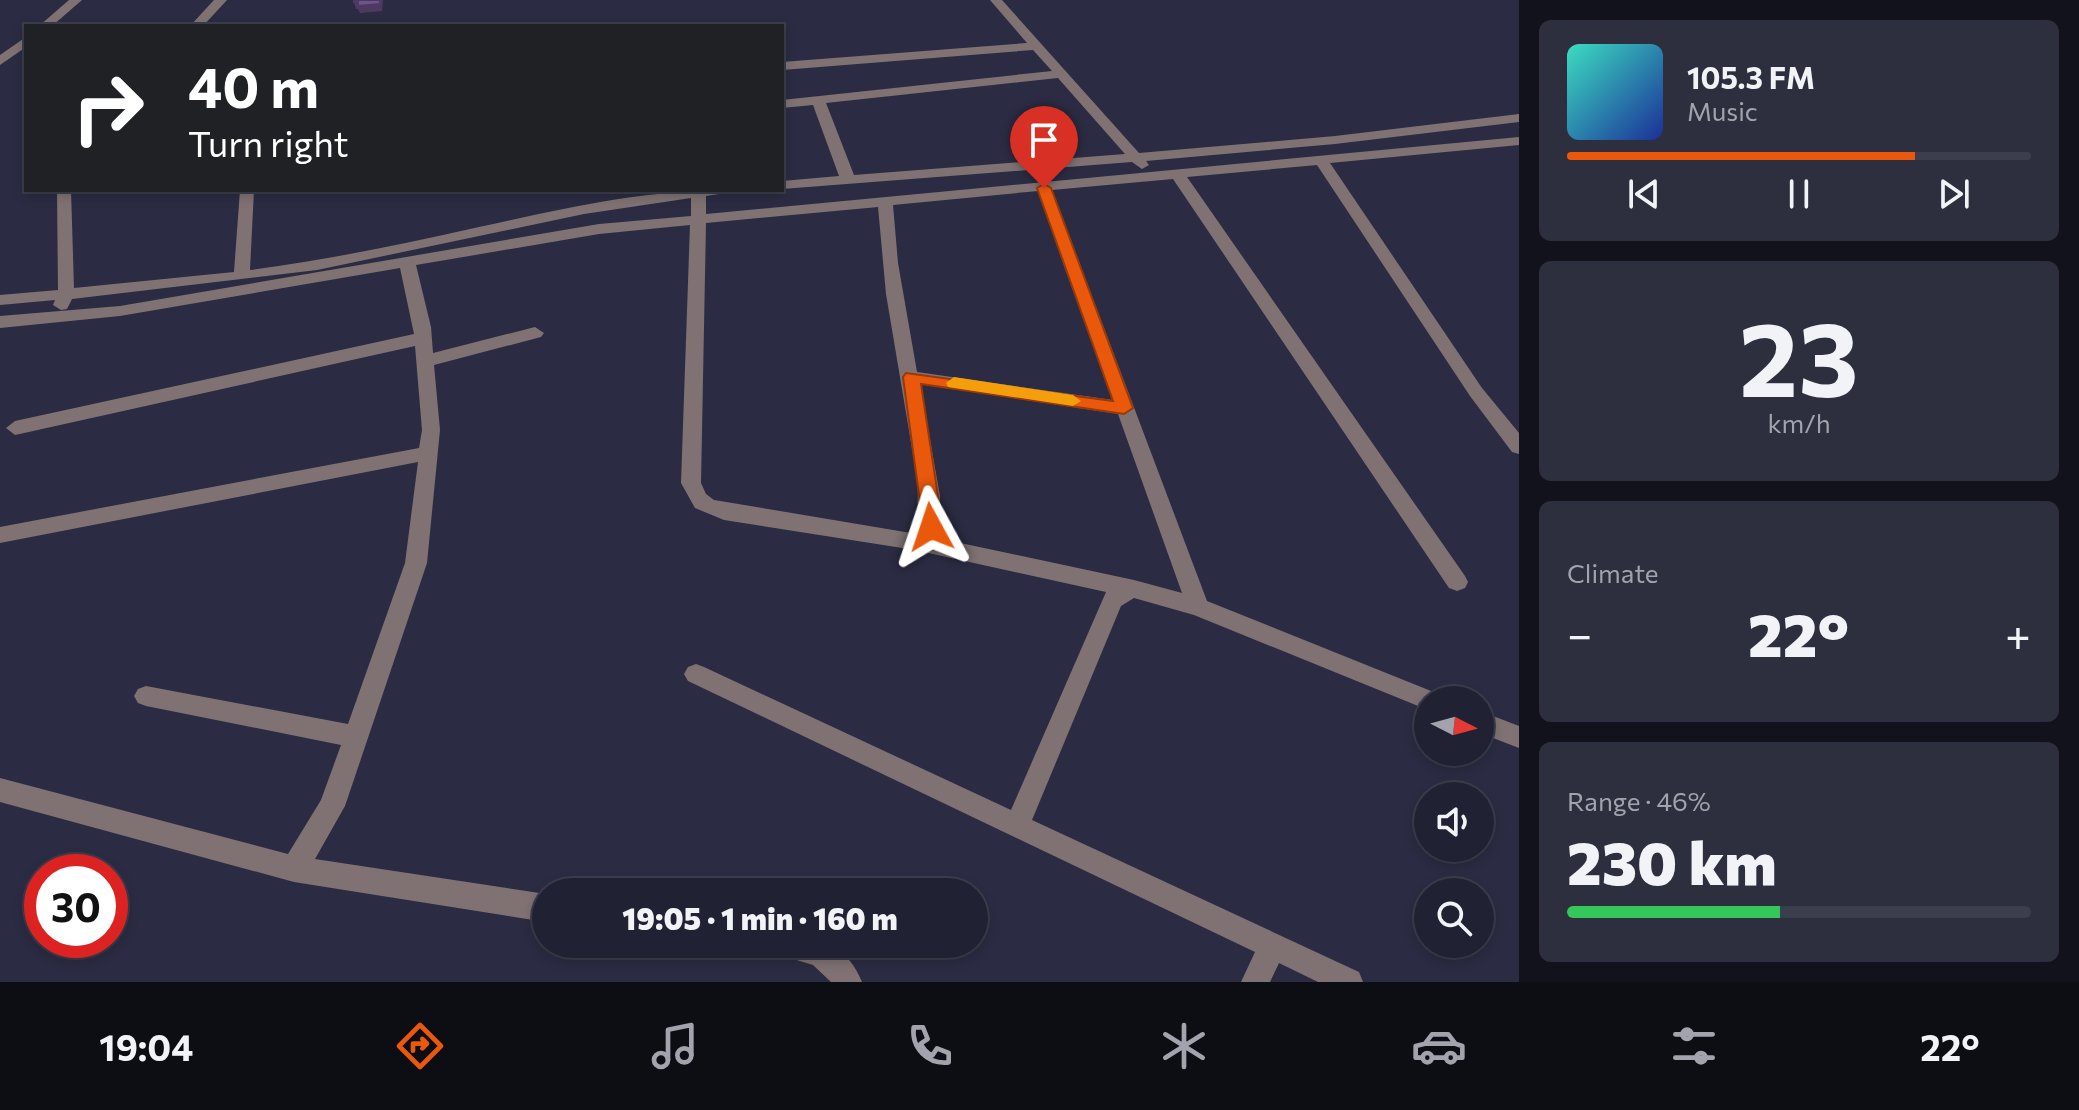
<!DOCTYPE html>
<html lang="en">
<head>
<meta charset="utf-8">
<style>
	body { margin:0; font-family:Commissioner,sans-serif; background:#2d2e3e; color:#f1f3f6; height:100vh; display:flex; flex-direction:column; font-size:30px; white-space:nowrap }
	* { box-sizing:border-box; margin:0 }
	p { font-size:26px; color:#a2a3ac }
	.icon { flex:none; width:44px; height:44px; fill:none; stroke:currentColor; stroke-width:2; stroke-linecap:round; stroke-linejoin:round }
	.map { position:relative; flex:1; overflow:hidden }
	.sheet { display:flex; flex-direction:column; gap:20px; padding:20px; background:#12121c; width:560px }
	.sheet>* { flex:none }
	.top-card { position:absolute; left:24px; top:24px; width:760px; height:168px; border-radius:0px; box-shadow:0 4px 12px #0003,0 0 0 2px #3d3e4d; background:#202124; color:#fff; overflow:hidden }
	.needle { width:52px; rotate:96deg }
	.controls { position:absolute; left:1414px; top:686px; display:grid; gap:16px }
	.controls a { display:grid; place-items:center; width:80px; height:80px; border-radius:50%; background:#202132; box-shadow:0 4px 12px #0003,0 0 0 2px #3d3e4d; font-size:40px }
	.speed { position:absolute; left:24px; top:854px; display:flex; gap:16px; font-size:40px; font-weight:700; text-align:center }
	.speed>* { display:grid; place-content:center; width:104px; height:104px; border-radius:50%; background:#202132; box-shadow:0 4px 12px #0003,0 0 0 2px #3d3e4d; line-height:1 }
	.speed .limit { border:12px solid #d22; background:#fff; color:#111 }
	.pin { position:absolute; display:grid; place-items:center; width:68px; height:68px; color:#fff; margin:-82px -34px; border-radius:50% 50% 50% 0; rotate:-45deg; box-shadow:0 0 8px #0007 }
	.pin .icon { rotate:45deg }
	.me { position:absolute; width:88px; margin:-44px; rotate:355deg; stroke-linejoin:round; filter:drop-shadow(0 0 6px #0008) }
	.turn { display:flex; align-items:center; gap:28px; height:168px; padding:0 32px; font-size:36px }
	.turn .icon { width:104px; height:104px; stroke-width:2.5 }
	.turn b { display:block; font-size:56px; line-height:68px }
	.big { font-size:60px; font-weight:800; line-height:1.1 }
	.sheet .card { flex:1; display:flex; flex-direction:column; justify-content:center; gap:12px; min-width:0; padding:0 28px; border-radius:12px; background:#2d2e3e }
	.sheet .dial { align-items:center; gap:0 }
	.dial b { font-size:104px; line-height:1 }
	.song { display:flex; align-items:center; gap:24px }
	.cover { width:96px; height:96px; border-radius:12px; background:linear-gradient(135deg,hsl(170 70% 55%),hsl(230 70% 35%)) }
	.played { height:8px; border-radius:4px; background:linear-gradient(90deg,#ea580c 75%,#3d3e4d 75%) }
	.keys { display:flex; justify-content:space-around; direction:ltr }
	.heat { display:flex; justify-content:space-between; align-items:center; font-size:44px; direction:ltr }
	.charge { height:12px; border-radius:6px; background:linear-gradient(90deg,#34c759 46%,#3d3e4d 0) }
	.trip { position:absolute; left:532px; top:878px; width:456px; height:80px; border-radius:40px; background:#202132; box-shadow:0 4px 12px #0003,0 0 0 2px #3d3e4d; font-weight:800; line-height:80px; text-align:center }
	.menu { display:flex; height:128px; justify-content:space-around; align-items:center; background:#0d0d14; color:#a2a3ac }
	.menu .icon { width:56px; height:56px }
	.menu .selected { color:#ea580c }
	.menu b { font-size:36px; color:#f1f3f6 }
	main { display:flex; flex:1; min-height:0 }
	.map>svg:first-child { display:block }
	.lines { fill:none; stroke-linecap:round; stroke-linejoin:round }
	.minor { fill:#807272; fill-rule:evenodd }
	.shaded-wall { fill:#4e3a61 }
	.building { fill:#70538b; stroke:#4e3a61; stroke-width:2 }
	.route { fill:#ea580c; stroke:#983908; stroke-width:2 }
	.slow { fill:#f59e0b }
</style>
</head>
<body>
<main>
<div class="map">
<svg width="1519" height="982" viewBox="0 0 1519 982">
	<rect width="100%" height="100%" fill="#2b2c43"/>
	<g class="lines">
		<path class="minor" d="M69,0H82L52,26H39Z
			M214,0H227L203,26H190Z
			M990,0H1002L1139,153L1335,136L1519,114V122L1335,144L1146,161L1149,165L1142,169L1132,162L782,189V181L839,176L813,105L782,108V100L1052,71L1033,50L782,70V62L1027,43ZM1058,78L1125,154L854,175L826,103Z
			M26,37V47L0,65V55Z
			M1519,137V145L1330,163L1482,388L1519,433V454L1512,452L1470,396L1317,165L1187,177L1465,576L1468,582L1465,588L1457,591L1449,588L1173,179L1052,190L1207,601L1436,693L1440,700H1428V710L1194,615L1134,598L1121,606L1032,820L1359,972L1363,982H1318L1279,963L1270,982H1241L1255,952L688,681L684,674L688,667L696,664L704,667L1011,810L1106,592L915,550L724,520L695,508L681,483L690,225L599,234L416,265L431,327L433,353L535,327L544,333L541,337L434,365L440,430L427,563L345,806L315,859L546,894V922L294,882L0,802V778L288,854L321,800L341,745L146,706L138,703L134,696L138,689L146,686L348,724L405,563L418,462L0,543V527L419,448L422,430L415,346L15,435L6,428L15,421L414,334L400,268L120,316L0,328V316L120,306L599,224L691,216V198L584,214L317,270L72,299L67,309L61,310L53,305L55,300L0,305V295L58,290L57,190H71L74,288L234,272L240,190H254L250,270C328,260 403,244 479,227C561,209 643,190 727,190L725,193L706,196V214ZM1038,191L1113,400L917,372L898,263L893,205ZM878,207L886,294L918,484L917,534L714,500L706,494L701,483L706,223ZM920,384L1118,414L1182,593L1134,580L937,538L940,496Z
			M1480,711L1519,726V748L1480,733Z
			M773,944C815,944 843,936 862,982H831L813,965L777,954Z"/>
	</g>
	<path class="shaded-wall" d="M383,0L382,11L360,13L358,9H356L354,2Z"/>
	<path class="building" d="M354,0H380V4L358,6V1L354,2Z"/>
	<path class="route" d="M1044,184L1051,188L1133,408L1124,414L921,384L941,516L937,532H924L903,377L906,373L1113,401L1037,188Z"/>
	<path class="slow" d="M954,377L1073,395L1081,401L1073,406L948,387L946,383Z"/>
</svg>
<div class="controls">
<a><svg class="needle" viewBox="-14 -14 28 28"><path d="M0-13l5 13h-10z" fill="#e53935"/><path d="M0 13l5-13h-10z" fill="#a2a3ac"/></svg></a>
<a><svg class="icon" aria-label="sound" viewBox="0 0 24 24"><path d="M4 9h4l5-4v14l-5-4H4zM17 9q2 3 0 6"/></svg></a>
<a><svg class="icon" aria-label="search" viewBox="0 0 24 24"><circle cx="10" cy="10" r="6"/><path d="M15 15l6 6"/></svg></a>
</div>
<div class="speed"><div class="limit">30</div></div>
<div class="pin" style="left:1044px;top:188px;background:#d93025"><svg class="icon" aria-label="arrive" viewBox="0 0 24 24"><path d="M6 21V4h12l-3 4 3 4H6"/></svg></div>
<svg class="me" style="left:931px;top:527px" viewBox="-20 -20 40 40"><path d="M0-17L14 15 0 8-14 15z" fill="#ea580c" stroke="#fff" stroke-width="4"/></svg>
<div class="trip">19:05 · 1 min · 160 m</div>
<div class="top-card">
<div class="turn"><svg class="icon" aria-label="right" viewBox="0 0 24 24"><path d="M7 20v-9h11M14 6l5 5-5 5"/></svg><div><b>40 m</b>Turn right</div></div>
</div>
</div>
<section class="sheet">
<div class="card">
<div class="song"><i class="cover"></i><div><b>105.3 FM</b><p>Music</p></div></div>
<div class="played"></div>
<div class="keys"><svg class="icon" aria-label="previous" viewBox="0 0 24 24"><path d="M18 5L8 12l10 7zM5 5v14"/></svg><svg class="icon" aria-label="pause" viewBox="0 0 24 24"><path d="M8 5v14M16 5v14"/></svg><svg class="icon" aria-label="next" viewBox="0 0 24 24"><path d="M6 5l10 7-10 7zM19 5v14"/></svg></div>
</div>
<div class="card dial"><b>23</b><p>km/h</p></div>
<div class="card"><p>Climate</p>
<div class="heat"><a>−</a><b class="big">22°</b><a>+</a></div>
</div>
<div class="card"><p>Range · 46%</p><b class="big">230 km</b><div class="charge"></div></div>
</section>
</main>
<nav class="menu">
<b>19:04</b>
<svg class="icon selected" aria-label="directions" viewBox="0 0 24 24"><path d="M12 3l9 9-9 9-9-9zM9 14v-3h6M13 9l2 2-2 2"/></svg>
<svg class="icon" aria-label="music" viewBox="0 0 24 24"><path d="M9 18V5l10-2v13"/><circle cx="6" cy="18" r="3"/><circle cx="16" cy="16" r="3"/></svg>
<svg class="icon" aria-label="phone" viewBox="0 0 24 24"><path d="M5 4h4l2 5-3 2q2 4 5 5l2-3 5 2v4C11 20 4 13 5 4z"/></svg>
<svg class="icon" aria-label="climate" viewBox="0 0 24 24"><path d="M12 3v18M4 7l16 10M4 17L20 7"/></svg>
<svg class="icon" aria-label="car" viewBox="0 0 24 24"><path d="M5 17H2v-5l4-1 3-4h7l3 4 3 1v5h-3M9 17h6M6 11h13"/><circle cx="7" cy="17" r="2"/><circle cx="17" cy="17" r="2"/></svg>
<svg class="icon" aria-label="filters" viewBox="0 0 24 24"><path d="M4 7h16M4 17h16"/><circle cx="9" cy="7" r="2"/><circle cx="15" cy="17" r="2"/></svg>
<b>22°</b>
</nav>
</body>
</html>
